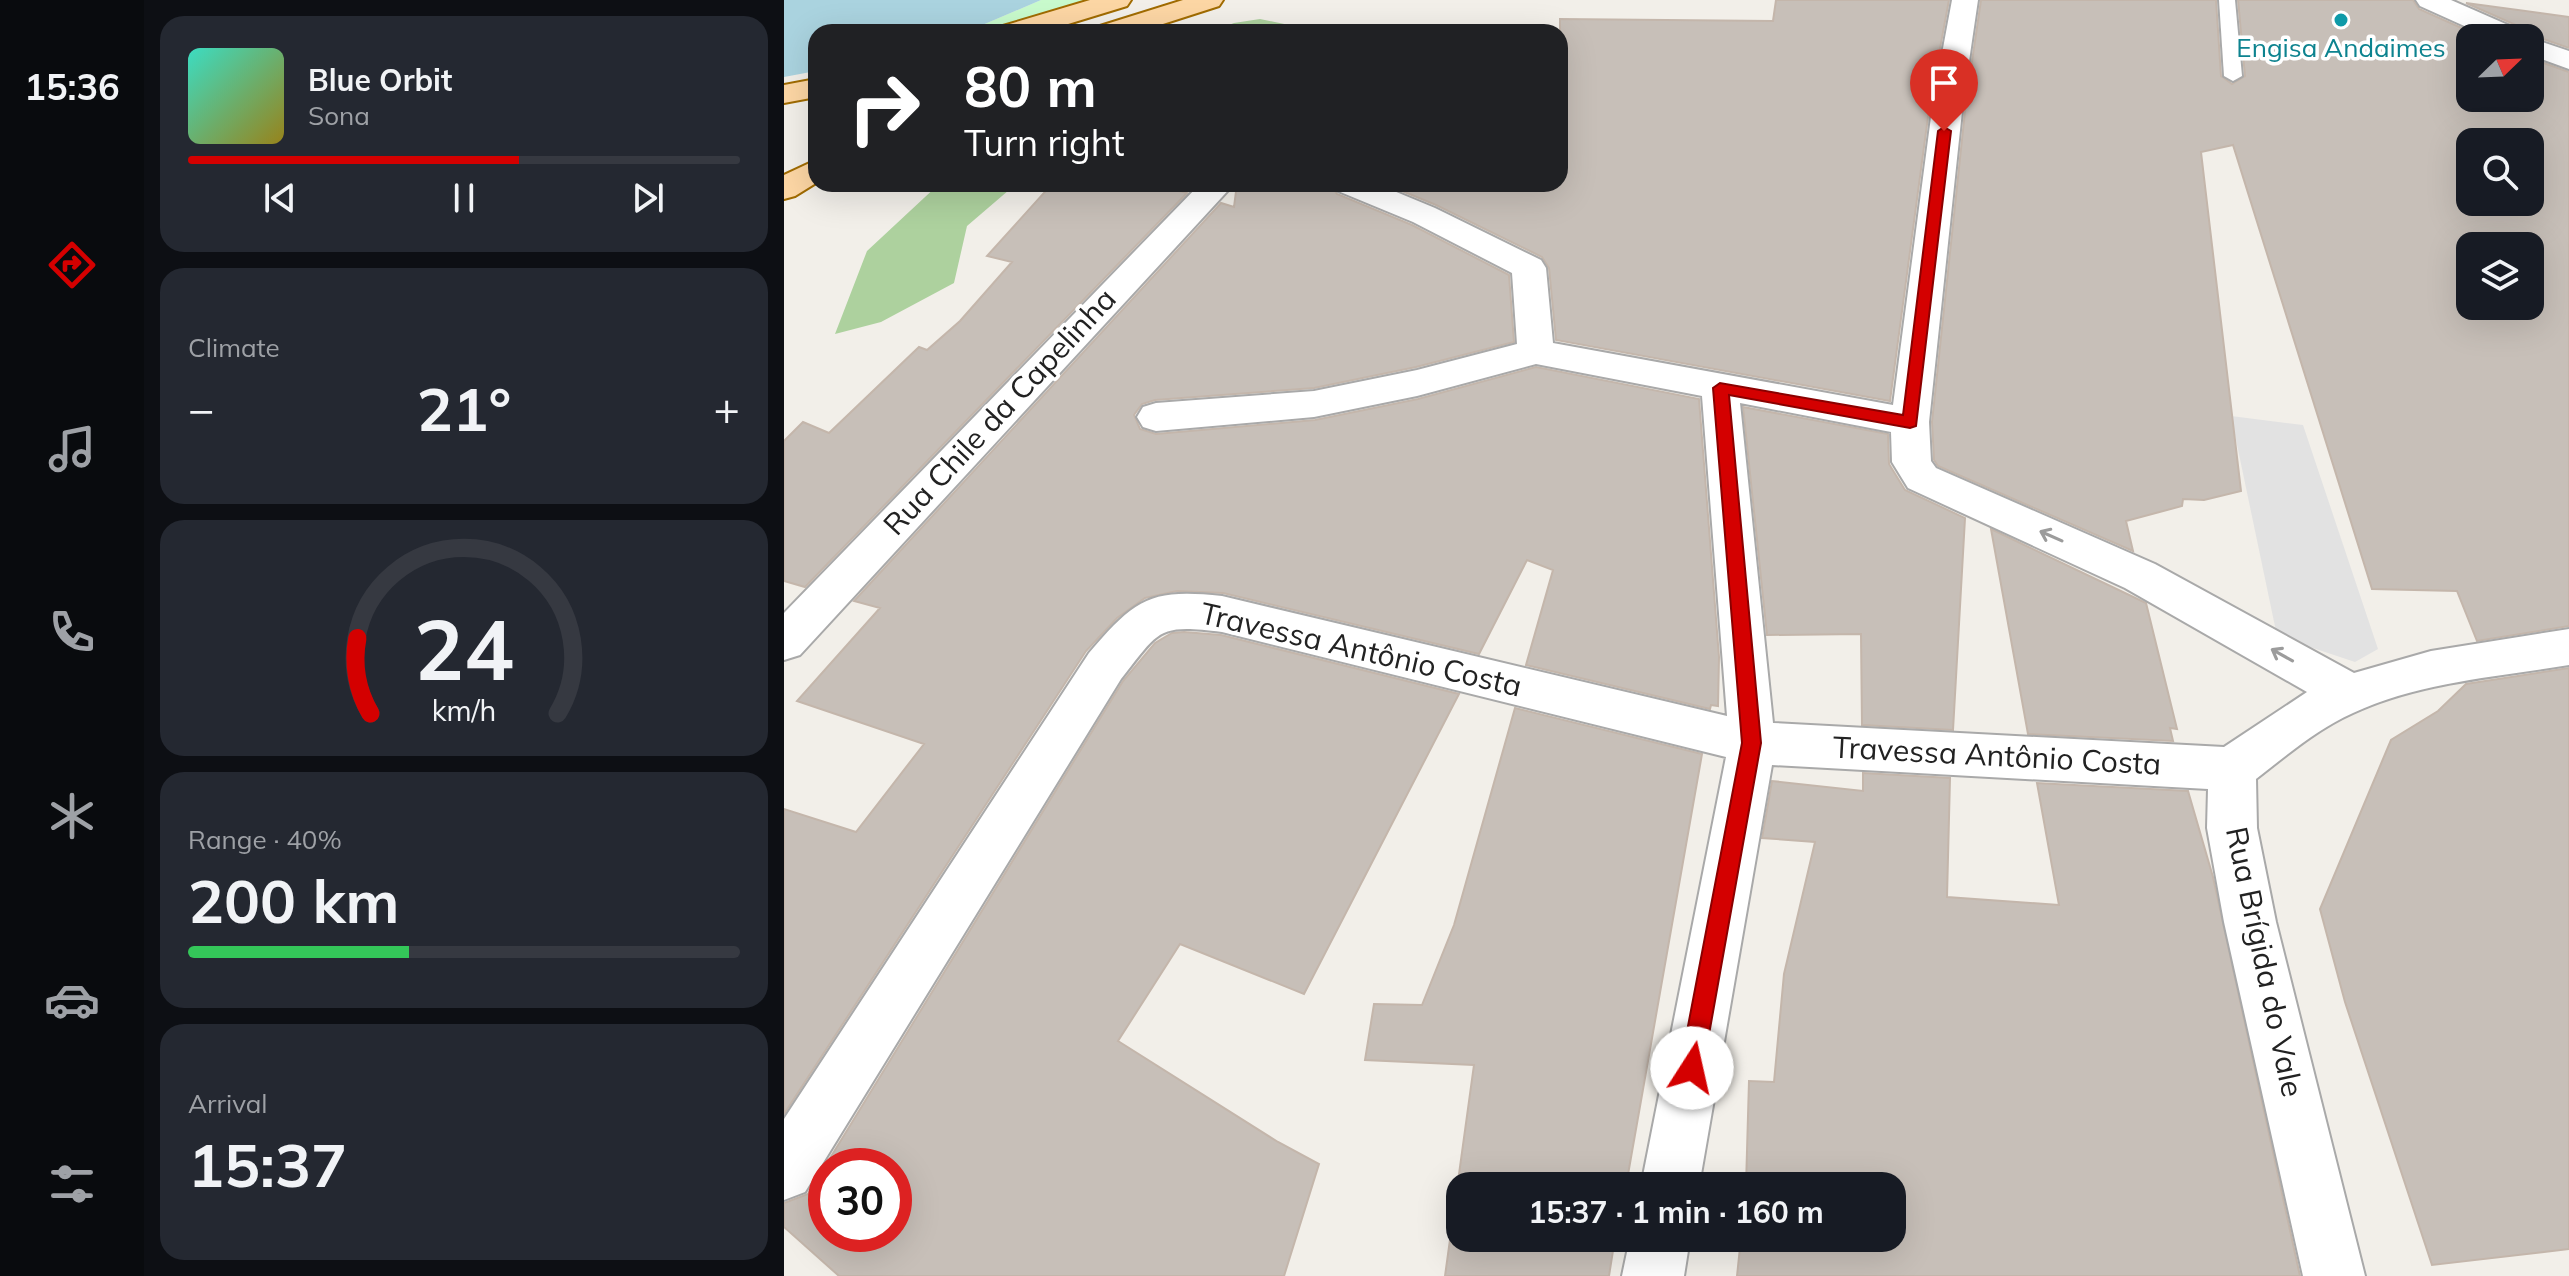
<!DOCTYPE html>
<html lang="en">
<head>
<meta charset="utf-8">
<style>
	body { margin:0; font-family:Mulish,sans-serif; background:#242831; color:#f1f3f6; height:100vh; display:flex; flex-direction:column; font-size:30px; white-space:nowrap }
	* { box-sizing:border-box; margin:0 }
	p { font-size:26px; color:#9ea1a6 }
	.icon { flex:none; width:44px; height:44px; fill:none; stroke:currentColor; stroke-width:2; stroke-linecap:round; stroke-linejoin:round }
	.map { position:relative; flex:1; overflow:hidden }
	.panel { display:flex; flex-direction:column; gap:16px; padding:16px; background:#0d0f14; width:640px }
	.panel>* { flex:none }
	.banner { position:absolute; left:24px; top:24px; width:760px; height:168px; border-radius:24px; box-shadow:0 8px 32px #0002; background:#202124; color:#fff; overflow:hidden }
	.needle { width:52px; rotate:67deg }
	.controls { position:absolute; left:1672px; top:24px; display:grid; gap:16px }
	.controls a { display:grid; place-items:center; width:88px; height:88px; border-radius:16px; background:#171b24; box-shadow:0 8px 32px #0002; font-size:40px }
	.speed { position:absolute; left:24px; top:1148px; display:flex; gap:16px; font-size:40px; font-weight:700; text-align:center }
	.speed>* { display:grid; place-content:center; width:104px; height:104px; border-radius:50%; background:#171b24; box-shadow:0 8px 32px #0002; line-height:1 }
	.speed .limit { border:12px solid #d22; background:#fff; color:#111 }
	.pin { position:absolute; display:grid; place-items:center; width:68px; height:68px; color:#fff; margin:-82px -34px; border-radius:50% 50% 50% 0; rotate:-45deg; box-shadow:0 0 8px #0007 }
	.pin .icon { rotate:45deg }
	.me { position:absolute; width:88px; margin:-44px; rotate:10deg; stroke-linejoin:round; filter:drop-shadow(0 0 6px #0008) }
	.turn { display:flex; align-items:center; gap:28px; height:168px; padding:0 24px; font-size:36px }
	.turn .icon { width:104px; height:104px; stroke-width:2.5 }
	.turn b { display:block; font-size:56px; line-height:68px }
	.big { font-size:60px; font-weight:700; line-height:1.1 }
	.panel .tile { flex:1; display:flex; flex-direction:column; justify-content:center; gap:12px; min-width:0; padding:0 28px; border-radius:24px; background:#242831 }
	.panel .dial { align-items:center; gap:0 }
	.dial svg { height:208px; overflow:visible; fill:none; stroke:#363941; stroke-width:7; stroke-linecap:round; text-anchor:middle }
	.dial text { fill:#f1f3f6; stroke:none }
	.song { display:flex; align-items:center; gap:24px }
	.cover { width:96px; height:96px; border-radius:12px; background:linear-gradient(135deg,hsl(170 70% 55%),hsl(50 70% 35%)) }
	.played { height:8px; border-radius:4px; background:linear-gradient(90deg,#d40000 60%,#363941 60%) }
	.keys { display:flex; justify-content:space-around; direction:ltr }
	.heat { display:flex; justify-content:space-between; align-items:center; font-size:44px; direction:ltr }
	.charge { height:12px; border-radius:6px; background:linear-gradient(90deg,#34c759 40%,#363941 0) }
	.trip { position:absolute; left:662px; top:1172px; width:460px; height:80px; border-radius:24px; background:#171b24; box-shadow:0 8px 32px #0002; font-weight:700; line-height:80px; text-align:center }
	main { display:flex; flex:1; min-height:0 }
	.dock { display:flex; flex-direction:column; width:144px; justify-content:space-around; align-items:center; background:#090b0e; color:#9ea1a6 }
	.dock .icon { width:56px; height:56px }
	.dock .active { color:#d40000 }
	.dock b { font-size:36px; color:#f1f3f6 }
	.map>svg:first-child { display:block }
	.forest { fill:#add19e }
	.park { fill:#c8facc }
	.parking { fill:#e2e2e2 }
	.water { fill:#aad3df }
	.building { fill:#c7bfb8; stroke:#c4b6ab; stroke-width:2; fill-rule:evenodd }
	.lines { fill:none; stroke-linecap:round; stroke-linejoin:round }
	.lane-casing { stroke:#a9a9a9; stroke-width:4 }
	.street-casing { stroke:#a9a9a9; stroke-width:4 }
	.primary-casing { stroke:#a06b00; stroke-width:4 }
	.lane { fill:#fff; fill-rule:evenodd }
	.street { fill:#fff; fill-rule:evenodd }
	.primary { fill:#fcd6a4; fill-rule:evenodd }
	.oneway { stroke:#9c9c9c }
	.route { fill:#d40000; stroke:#8a0000; stroke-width:2 }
	.culture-dot { fill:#0f9aa8; stroke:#fff; stroke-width:3 }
	.labels { text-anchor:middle; stroke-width:7; stroke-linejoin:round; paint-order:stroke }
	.far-culture-label { font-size:26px; fill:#0d838f; stroke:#fff }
	.street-label { font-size:30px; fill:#222; stroke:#fff }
</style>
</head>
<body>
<main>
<nav class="dock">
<b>15:36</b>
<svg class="icon active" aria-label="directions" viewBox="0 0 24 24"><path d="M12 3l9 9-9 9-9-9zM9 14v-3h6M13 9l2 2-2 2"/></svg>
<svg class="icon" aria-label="music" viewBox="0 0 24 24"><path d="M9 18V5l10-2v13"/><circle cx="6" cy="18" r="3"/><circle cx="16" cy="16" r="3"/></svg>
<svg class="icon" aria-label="phone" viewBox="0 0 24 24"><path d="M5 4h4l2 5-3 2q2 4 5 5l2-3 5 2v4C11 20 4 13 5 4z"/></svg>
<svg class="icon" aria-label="climate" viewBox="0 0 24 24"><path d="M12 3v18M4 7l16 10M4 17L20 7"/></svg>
<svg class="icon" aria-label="car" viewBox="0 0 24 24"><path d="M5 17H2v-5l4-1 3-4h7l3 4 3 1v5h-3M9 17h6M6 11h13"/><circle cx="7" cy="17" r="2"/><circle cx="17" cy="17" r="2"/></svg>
<svg class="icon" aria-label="filters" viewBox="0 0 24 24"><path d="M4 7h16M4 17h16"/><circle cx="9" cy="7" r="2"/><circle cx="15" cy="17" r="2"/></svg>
</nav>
<section class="panel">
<div class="tile">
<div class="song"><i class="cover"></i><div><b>Blue Orbit</b><p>Sona</p></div></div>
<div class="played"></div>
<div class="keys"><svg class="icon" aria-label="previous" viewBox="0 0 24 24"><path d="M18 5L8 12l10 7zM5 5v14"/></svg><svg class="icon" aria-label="pause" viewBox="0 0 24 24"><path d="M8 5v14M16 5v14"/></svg><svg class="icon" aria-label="next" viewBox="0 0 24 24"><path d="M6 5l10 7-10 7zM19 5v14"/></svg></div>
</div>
<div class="tile"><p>Climate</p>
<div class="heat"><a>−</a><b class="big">21°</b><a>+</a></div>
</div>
<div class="tile dial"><svg viewBox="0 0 100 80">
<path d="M14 69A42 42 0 1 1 86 69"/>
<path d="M14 69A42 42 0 0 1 9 40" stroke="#d40000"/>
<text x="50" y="56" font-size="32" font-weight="700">24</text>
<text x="50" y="72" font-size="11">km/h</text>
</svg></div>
<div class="tile"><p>Range · 40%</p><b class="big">200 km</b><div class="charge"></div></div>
<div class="tile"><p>Arrival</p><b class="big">15:37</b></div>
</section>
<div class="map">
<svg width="1785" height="1276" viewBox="0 0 1785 1276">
	<rect width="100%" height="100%" fill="#f2efe9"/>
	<path class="forest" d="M476,19L510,26L505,32H426L450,23Z
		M155,184H232L183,226L170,283L97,322L51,334L83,251Z"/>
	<path class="park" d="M257,0H301L199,32H182Z"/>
	<path class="parking" d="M1447,416L1519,425L1594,649L1571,662L1493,636Z"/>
	<path class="water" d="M0,0H257L182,32H32V71L0,77Z"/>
	<path class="building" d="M992,0H1165L1146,102L1106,401L772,340L765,268L758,257L652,205L601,184H776V19L989,21Z
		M1197,0H1432L1437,76L1448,84L1461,76L1454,0H1629L1635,9L1700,38H1686V98H1746V58L1785,72V626L1693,641L1673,591L1588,589L1449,145L1417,152L1457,491L1420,500L1399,499L1398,506L1342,521L1349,551L1154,466L1150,460L1148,422L1182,102ZM1686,142H1746V202H1686ZM1686,246H1746V306H1686Z
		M1682,3L1785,17V48L1745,34L1741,29Z
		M268,184H369L403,193L21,587L0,581V441L19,422L45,433L135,347L143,350L176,321L228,262L203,256Z
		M453,184H546L553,194L628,225L725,275L730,342L632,367L530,388L371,400L358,404L350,415L356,429L372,434L531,420L634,399L752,367L915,399L935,657L934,706L927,705L926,709L742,665L769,570L743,560L695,654L439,593L393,591L361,598L333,618L302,651L0,1114V809L72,832L140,744L13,701L96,608L70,601L437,203L450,207Z
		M959,407L1104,434L1105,464L1121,490L1181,518L1169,730L1078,725L1077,634L983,635Z
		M1207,529L1362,603L1393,729L1386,728L1389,741L1244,734Z
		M400,632L437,635L675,694L520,994L396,944L334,1041L494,1142L535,1164L500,1276H55L0,1227V1203L24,1194L339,681L371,643L388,633ZM42,1166H110V1234H42Z
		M1785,668V1249L1648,1265L1561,1002L1536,909L1607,740L1654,711L1682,684Z
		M731,708L918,754L842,1186H676V1238H831L825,1276H661L690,1065L581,1060L590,1004L638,1005L670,925Z
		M1079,773L1166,778L1163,897L1275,905L1253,783L1404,791L1429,877L1516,1276H953L957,1238H1108V1186H962L965,1081L990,1082L1000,974L1031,842L978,838L988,781L1079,791Z"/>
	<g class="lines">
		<g class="lane-casing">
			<path id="lane" d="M1435,0H1451L1458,76L1449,81L1440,76Z"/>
		</g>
		<g class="street-casing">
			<path id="street" d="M1168,0H1194L1179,102L1145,422L1147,461L1152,468L1371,564L1570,673L1647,651L1785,629V665C1714,677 1635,682 1569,713C1533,729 1503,755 1472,779L1473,828L1492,922L1581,1276H1519L1440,922L1423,828L1424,789L988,765L915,1186H857L942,757L438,632C373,624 376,630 337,679L21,1192L0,1200V1119L305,653C351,599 366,588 438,596L943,716L918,396L752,364L633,396L530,417L372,431L359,427L353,417L359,407L372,403L530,391L633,370L733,344L728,273L629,222L554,191L549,184H593L651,208L757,260L762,268L769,343L1109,405L1149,102ZM956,403L1107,432L1108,462L1124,488L1341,588L1523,692L1440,747L989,723Z
				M1632,0H1667L1740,32L1743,37L1785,51V69L1746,55V38H1707L1636,6Z
				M416,184H450L16,655L0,660V613Z
				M846,1238H906L900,1276H838Z"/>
		</g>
		<g class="primary-casing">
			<path id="primary" d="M306,0H347L343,6L258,32H215L219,26Z
				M399,0H439L435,6L354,32H312L316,26Z
				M32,79V97L0,103V85Z
				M32,160V183L11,196L0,199V175Z"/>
		</g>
		<use href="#lane" class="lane"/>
		<use href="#street" class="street"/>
		<use href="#primary" class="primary"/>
	</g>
	<defs><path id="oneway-shaft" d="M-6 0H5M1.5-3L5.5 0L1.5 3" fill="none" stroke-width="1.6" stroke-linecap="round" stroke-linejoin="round" transform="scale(2)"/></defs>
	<g class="oneway">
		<use href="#oneway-shaft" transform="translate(1267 536) rotate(-156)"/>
		<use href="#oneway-shaft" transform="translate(1498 655) rotate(-151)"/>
	</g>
	<path class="route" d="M1160,127L1167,131L1132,426L1126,428L945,395L977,743L919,1068L916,1076L908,1079L900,1076L896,1068L958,743L929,388L936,383L1119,415L1154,131Z"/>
	<circle class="culture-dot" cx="1557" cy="20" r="8"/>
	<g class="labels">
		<g class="far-culture-label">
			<text x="1557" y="57">Engisa Andaimes</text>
		</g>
		<g class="street-label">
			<text transform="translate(216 412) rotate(-47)" y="10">Rua Chile da Capelinha</text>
			<text transform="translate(577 650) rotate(13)" y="10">Travessa Antônio Costa</text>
			<text transform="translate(1213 756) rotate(3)" y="10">Travessa Antônio Costa</text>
			<text transform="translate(1480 962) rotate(78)" y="10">Rua Brígida do Vale</text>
		</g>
	</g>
</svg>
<div class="controls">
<a><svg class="needle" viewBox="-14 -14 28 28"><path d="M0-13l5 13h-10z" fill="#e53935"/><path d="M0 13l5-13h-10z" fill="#9ea1a6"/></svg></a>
<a><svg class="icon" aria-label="search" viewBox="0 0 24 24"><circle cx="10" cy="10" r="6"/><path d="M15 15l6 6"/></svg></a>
<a><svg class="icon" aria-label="layers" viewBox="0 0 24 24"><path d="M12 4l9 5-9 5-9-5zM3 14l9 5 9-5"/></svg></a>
</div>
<div class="speed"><div class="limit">30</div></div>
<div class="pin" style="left:1160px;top:131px;background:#d93025"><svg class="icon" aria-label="arrive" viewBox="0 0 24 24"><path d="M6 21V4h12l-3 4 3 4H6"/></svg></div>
<svg class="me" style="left:908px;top:1068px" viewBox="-20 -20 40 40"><circle r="19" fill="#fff"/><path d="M0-13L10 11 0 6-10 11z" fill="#d40000"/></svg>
<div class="trip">15:37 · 1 min · 160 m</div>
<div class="banner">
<div class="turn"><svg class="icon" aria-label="right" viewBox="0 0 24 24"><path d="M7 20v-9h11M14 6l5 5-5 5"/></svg><div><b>80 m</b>Turn right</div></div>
</div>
</div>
</main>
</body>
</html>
